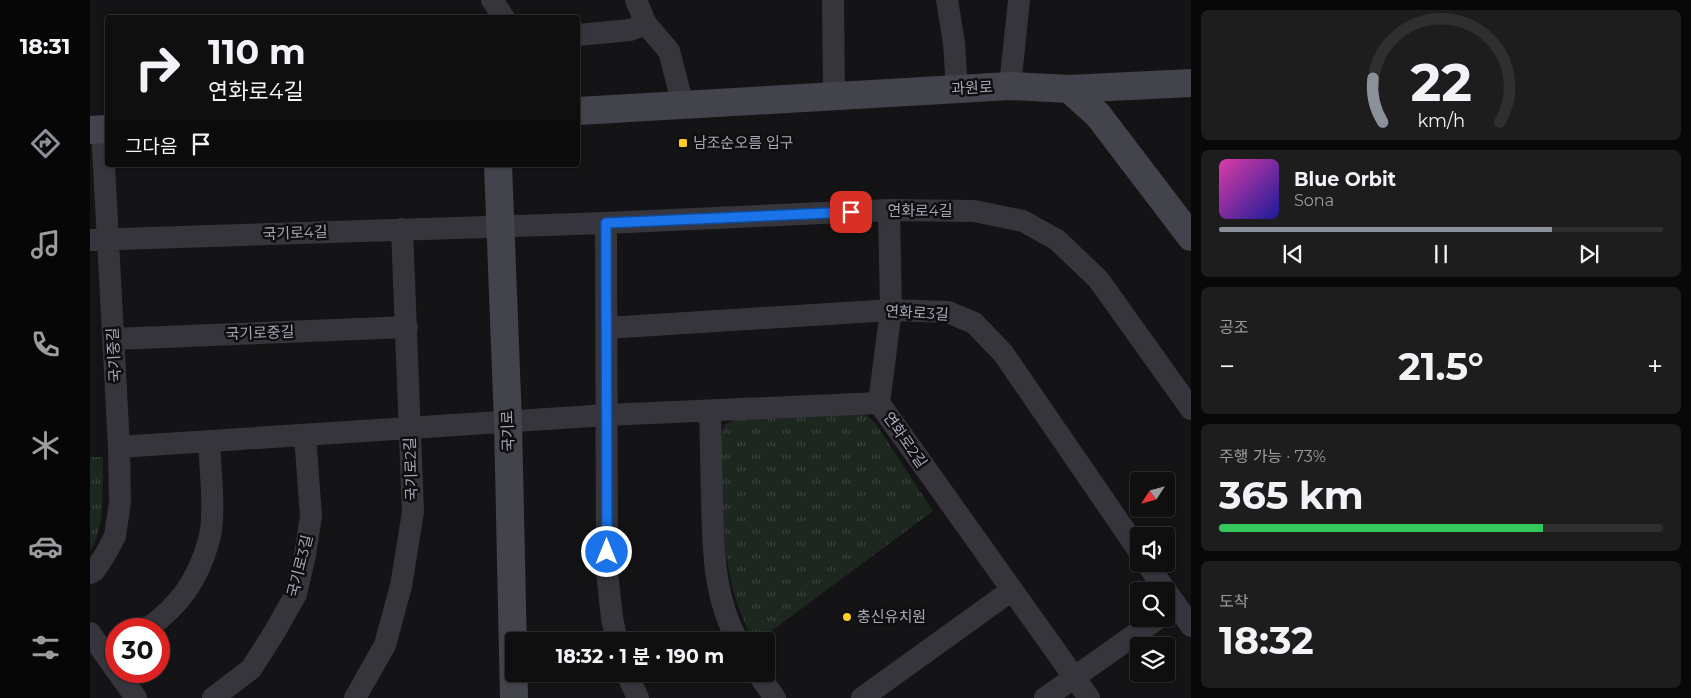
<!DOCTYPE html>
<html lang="ko">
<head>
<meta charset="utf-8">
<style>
	body { margin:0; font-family:Montserrat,"Noto Sans KR",sans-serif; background:#1d1d1e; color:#f1f3f6; height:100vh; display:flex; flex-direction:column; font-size:19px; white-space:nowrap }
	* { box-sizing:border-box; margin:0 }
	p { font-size:16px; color:#9b9c9f }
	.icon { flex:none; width:28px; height:28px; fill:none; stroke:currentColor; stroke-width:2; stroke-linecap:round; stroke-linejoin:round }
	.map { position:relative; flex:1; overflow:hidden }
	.sheet { display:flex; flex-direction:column; gap:10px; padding:10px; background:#080809; width:500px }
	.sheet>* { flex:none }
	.guide { position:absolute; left:15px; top:15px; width:475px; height:152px; border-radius:5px; box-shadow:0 1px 4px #0004,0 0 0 1px #2f2f30; background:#0f0f10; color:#f1f3f6; overflow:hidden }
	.needle { width:32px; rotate:234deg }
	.tools { position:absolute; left:1040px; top:472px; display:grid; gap:10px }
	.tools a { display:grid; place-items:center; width:45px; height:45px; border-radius:5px; background:#0f0f10; box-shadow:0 1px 4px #0004,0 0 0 1px #2f2f30; font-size:25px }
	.speed { position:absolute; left:15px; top:618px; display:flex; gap:10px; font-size:25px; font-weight:700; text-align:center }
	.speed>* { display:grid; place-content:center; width:65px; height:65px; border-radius:50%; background:#0f0f10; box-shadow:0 1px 4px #0004,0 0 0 1px #2f2f30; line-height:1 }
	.speed .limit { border:8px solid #d22; background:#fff; color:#111 }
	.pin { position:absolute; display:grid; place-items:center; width:42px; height:42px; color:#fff; margin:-21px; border-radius:10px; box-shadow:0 2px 8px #0006 }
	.me { position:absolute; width:55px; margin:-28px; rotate:0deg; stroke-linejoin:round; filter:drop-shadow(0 0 4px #0008) }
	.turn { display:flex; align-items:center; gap:18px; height:105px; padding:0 20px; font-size:22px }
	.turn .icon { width:65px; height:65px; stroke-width:2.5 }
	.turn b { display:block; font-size:35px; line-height:42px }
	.then { display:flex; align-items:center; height:48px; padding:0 20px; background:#0003; gap:10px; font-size:19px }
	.big { font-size:38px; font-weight:700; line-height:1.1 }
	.sheet .widget { flex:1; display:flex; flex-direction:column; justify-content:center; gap:8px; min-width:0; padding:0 18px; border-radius:8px; background:#1d1d1e }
	.sheet .dial { align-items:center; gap:0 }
	.dial svg { height:130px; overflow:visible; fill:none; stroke:#2f2f30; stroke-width:7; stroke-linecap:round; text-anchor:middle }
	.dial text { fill:#f1f3f6; stroke:none }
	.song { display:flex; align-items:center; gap:15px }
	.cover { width:60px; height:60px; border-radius:8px; background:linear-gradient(135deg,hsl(320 70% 55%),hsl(240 70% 35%)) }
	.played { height:5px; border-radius:2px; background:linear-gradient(90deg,#8c9099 75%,#2f2f30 75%) }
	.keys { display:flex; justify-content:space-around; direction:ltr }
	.heat { display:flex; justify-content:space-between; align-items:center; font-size:28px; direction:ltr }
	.charge { height:8px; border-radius:4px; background:linear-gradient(90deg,#34c759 73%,#2f2f30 0) }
	.trip { position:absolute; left:415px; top:632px; width:270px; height:50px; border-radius:5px; background:#0f0f10; box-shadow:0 1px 4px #0004,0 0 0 1px #2f2f30; font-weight:700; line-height:50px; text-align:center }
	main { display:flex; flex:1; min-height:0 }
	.tabs { display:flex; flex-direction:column; width:90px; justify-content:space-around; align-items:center; background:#060606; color:#9b9c9f }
	.tabs .icon { width:35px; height:35px }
	.tabs .on { color:#8c9099 }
	.tabs b { font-size:22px; color:#f1f3f6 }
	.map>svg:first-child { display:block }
	.park { fill:url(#park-tufts) }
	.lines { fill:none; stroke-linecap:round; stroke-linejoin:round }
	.street { stroke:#35353b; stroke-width:22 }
	.secondary { stroke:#43444b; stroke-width:28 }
	.route-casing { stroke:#114b97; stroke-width:12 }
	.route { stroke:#1a73e8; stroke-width:9 }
	.poi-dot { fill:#fcce26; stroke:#0f0f11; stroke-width:2 }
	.labels { text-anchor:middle; stroke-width:5; stroke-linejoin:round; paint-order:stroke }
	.street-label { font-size:15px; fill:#a5a8b7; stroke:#0f0f11 }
	.poi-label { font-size:15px; fill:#a5a8b7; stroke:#0f0f11; text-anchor:start }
</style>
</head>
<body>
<main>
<nav class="tabs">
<b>18:31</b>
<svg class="icon on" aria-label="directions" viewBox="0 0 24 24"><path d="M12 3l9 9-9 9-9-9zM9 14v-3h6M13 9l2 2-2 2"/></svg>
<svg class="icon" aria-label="music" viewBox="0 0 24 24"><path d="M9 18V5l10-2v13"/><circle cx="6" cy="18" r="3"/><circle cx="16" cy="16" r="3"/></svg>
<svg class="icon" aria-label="phone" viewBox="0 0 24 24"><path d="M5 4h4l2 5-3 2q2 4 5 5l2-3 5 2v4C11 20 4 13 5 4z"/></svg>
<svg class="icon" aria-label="climate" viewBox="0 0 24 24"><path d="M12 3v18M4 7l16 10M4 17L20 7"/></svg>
<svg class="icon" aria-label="car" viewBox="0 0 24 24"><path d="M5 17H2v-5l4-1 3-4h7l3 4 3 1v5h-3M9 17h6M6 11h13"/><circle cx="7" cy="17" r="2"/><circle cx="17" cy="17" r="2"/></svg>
<svg class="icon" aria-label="filters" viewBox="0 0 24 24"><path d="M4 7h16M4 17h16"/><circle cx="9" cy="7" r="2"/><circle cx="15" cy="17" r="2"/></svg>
</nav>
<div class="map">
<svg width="1101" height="698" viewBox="0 0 1101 698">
	<defs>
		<pattern id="park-tufts" width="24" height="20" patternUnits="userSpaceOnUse" patternTransform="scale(1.25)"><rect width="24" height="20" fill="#1e2620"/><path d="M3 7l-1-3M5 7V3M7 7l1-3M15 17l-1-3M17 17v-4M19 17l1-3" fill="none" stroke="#3c433e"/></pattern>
	</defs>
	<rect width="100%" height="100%" fill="#141416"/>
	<path class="park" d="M772,413L784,421L843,511L668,641H664C638,595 635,553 632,501C631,476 628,450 634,425L647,418Z
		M0,457H13C12,484 16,528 0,551Z"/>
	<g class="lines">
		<path class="street" d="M402,0L414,18
			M546,0L556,24L579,51L593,105
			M743,0L744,96
			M857,0L864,43L867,89
			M488,35L540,30L556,24
			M920,86L929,0
			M516,223L517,572L522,618L527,641
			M0,240L516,223L799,210L884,211L933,221L967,240L1008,279L1101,409
			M517,328L801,310L858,312L884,323L913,353L1049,551
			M23,339L317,327
			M789,403L999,698
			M789,403L801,310L799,210
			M620,411C621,439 621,467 622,495C623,545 623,597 648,641
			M29,447L517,415L789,403
			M1057,564L1101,626
			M0,573L5,570L15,555L25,536L30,502L29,447L12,129
			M57,629C90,605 108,580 119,540C126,515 120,468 119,441
			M0,633L26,670
			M27,671L46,698
			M537,674L548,698
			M668,674L685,698
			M123,698L161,669L184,633L206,594L215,555L221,516L215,435
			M265,698L295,645L311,586L323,512L312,229
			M772,698L922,590
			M955,698L1067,619"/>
		<path class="secondary" d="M979,89L1101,83
			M488,111L920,86L979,89L1008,115L1101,237
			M0,130L18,129
			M408,165L418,422L424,698"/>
	</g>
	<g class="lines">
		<g class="route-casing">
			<path id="route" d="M517,552L516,223L761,212"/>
		</g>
		<use href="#route" class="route"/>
	</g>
	<g class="poi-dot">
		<rect x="588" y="138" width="10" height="10" rx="2.5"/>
		<circle cx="757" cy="617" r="5"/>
	</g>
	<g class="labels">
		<g class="street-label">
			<text transform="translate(882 88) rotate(-3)" y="5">과원로</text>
			<text x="830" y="216">연화로4길</text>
			<text transform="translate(205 233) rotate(-2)" y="5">국기로4길</text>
			<text transform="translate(827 313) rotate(3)" y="5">연화로3길</text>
			<text transform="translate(170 333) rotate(-2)" y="5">국기로중길</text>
			<text transform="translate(24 355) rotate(-93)" y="5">국기중길</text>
			<text transform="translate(418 431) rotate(-92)" y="5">국기로</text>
			<text transform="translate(815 440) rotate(55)" y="5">연화로2길</text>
			<text transform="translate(321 469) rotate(-92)" y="5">국기로2길</text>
			<text transform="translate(210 566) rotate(-76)" y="5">국기로3길</text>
		</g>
		<g class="poi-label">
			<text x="603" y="148">남조순오름 입구</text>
			<text x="767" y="622">충신유치원</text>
		</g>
	</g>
</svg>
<div class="tools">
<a><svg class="needle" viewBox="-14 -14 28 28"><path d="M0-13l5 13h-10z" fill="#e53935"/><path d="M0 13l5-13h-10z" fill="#9b9c9f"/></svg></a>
<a><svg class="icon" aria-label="sound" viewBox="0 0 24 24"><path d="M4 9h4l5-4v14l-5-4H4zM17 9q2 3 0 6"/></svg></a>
<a><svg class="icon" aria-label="search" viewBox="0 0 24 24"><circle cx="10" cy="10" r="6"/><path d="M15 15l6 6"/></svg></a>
<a><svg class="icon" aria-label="layers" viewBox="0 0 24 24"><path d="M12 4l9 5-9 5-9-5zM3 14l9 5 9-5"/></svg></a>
</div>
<div class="speed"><div class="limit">30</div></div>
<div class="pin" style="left:761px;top:212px;background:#d93025"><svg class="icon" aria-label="arrive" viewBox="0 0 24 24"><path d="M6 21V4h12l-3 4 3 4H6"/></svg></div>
<svg class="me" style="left:517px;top:552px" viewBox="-20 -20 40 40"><circle r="17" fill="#1a73e8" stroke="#fff" stroke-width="3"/><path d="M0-11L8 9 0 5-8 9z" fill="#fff"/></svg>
<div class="trip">18:32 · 1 분 · 190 m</div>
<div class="guide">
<div class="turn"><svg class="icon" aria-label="right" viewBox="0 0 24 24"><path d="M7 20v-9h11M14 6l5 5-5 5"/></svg><div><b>110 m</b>연화로4길</div></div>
<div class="then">그다음<svg class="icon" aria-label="arrive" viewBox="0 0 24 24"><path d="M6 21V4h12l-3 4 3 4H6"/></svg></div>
</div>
</div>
<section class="sheet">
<div class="widget dial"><svg viewBox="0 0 100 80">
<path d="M14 69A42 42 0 1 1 86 69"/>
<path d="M14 69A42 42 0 0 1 8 42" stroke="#8c9099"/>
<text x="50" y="56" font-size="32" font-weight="700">22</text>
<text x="50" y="72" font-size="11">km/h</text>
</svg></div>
<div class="widget">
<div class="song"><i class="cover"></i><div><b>Blue Orbit</b><p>Sona</p></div></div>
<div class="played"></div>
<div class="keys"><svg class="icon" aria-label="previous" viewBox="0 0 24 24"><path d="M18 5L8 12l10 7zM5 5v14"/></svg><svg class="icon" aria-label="pause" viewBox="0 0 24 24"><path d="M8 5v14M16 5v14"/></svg><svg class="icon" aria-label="next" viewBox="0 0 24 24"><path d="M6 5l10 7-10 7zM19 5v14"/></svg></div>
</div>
<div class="widget"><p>공조</p>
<div class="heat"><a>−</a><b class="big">21.5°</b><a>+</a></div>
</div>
<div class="widget"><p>주행 가능 · 73%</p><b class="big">365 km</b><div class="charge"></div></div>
<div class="widget"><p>도착</p><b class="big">18:32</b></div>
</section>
</main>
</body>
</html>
